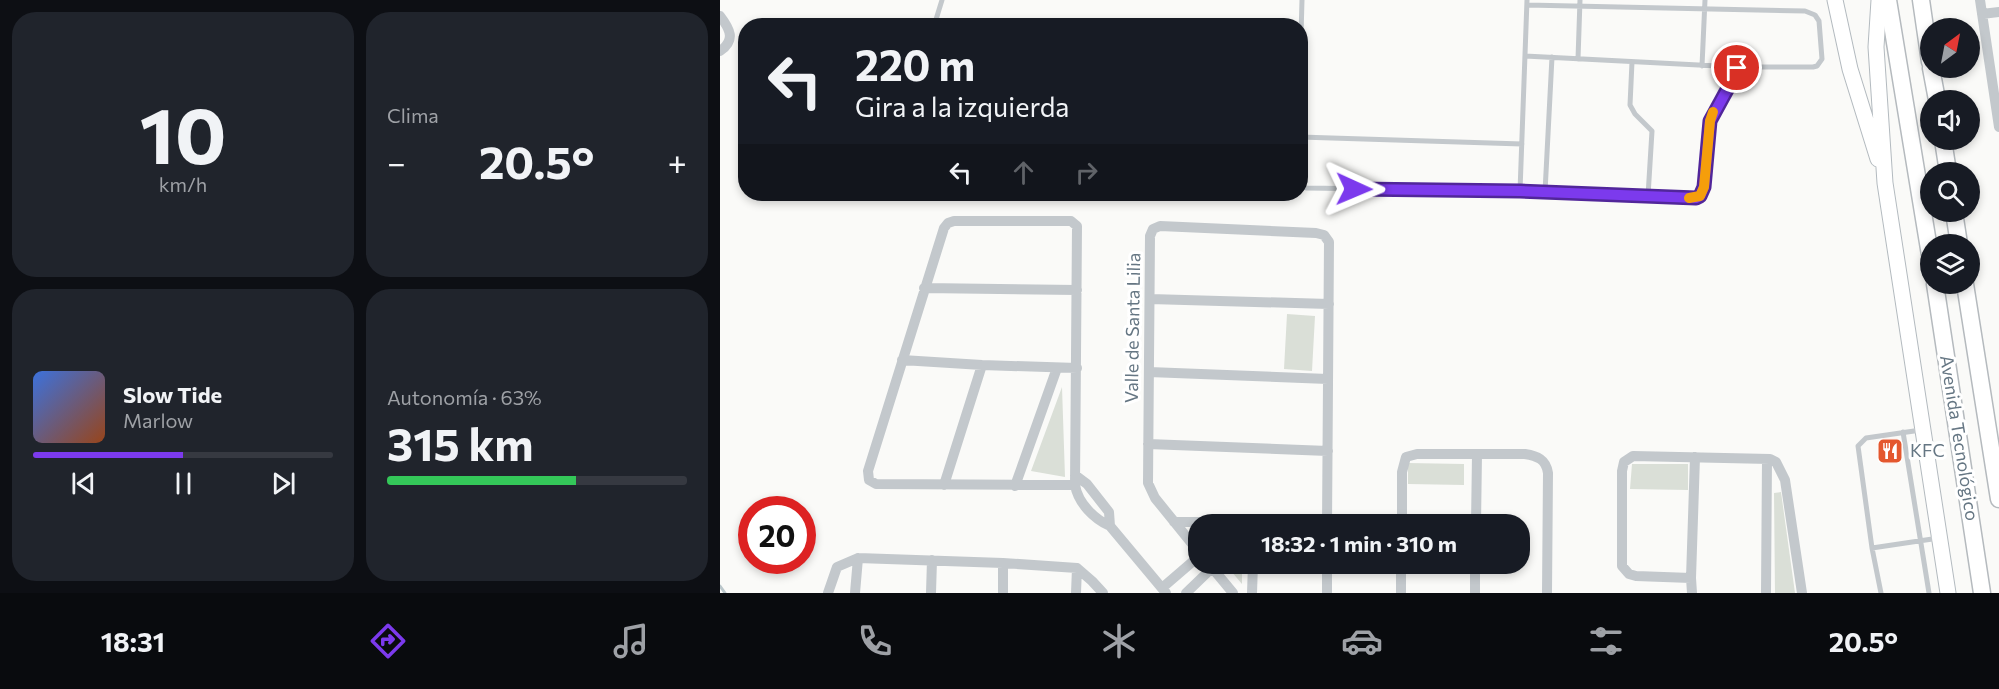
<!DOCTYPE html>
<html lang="es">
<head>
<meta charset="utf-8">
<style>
	body { margin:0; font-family:Commissioner,sans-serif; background:#20242c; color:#f1f3f6; height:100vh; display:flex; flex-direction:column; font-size:22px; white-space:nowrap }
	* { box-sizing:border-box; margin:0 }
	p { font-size:20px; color:#9ea1a6 }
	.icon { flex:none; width:33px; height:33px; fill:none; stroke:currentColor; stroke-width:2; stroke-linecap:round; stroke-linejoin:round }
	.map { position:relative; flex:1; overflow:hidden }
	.panel { display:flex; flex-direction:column; gap:12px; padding:12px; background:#0d0f14; width:720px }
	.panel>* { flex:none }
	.top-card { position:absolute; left:18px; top:18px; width:570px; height:183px; border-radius:24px; box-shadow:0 3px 9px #0003; background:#171b24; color:#f1f3f6; overflow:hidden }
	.needle { width:39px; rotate:32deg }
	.fabs { position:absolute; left:1200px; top:18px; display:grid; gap:12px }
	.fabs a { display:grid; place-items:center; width:60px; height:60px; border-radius:50%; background:#171b24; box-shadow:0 3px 9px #0003; font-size:30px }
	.speed { position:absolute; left:18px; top:496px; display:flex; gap:12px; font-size:30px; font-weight:700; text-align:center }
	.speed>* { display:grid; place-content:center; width:78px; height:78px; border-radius:50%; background:#171b24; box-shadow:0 3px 9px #0003; line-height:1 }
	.speed .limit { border:9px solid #d22; background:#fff; color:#111 }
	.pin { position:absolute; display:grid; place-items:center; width:51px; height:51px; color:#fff; margin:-26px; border:3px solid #fff; border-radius:50%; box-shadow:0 2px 6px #0007 }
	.me { position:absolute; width:66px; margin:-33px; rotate:91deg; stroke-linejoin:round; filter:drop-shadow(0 0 4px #0008) }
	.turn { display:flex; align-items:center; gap:21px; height:126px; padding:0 18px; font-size:27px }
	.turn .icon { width:78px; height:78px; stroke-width:2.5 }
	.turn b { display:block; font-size:42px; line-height:51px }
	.lanes { display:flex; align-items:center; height:57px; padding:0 18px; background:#0003; justify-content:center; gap:30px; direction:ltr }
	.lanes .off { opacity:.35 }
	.big { font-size:45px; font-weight:700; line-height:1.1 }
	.panel .widget { flex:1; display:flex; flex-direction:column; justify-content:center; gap:9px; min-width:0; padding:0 21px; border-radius:24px; background:#20242c }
	.panel .dial { align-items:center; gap:0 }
	.dial b { font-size:78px; line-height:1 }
	.song { display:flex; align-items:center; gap:18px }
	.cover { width:72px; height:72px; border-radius:9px; background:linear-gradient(135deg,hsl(220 70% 55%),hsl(20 70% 35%)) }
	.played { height:6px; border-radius:3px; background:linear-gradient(90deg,#7c3aed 50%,#363941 50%) }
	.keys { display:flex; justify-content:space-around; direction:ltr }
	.heat { display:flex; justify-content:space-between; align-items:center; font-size:33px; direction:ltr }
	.charge { height:9px; border-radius:4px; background:linear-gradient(90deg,#34c759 63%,#363941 0) }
	.panel .tiles { flex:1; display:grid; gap:12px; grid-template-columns:repeat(2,1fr) }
	.trip { position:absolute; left:468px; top:514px; width:342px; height:60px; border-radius:24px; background:#171b24; box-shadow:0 3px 9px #0003; font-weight:700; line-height:60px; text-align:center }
	.dock { display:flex; height:96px; justify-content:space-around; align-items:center; background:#090b0e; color:#9ea1a6 }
	.dock .icon { width:42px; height:42px }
	.dock .on { color:#7c3aed }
	.dock b { font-size:27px; color:#f1f3f6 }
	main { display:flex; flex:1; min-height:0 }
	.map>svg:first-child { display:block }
	.green { fill:#dadfd7 }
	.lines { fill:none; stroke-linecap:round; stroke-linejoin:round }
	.stream { stroke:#bbc7cb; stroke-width:3 }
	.secondary-casing { stroke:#b3babf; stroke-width:17 }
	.primary-casing { stroke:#b5babe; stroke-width:19 }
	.service { stroke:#c3c8cc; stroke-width:5 }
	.minor { stroke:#c3c8cc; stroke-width:10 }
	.secondary { stroke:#fff; stroke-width:15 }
	.primary { stroke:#fff; stroke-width:16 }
	.route-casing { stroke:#51269a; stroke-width:15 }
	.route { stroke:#7c3aed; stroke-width:10 }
	.slow { stroke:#f59e0b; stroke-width:10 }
	.labels { text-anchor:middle; stroke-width:6; stroke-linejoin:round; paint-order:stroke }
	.street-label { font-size:18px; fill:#657683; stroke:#fff }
	.poi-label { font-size:18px; fill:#657683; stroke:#fff; text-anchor:start }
</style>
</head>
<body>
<main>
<section class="panel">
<div class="tiles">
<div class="widget dial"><b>10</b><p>km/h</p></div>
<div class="widget"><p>Clima</p>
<div class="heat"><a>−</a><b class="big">20.5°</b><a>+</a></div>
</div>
<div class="widget">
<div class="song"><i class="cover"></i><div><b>Slow Tide</b><p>Marlow</p></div></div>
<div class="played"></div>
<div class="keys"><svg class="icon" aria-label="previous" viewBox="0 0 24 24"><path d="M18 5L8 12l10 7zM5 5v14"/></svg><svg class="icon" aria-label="pause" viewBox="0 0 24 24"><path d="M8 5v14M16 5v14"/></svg><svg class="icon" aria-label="next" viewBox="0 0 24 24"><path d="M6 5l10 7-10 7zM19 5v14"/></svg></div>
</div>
<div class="widget"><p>Autonomía · 63%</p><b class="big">315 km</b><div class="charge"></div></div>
</div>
</section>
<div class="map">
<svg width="1279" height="593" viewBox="0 0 1279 593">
	<rect width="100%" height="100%" fill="#fafaf8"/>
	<path class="green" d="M567,314L595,316L592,371L564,369Z
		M342,387L345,477L311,471Z
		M688,463L744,464V485L688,484Z
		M912,464H968V490L910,489Z
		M1061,492L1075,593H1055L1054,493Z
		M505,564H522V584Z"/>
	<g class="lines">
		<path class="stream" d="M0,586L5,593"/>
		<g class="secondary-casing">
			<path id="secondary" d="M1115,0L1130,69L1158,159
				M1159,0L1156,47L1165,183L1228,593"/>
		</g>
		<g class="primary-casing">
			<path id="primary" d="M1168,0L1210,255
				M1201,0L1210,62
				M1211,68L1217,100
				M1223,140L1228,172
				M1234,212L1239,244
				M1215,284L1262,593
				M1245,284L1279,499"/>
		</g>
		<path class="service" d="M214,26L222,0
			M805,56L1017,67H1093L1097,66L1102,59L1099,21L1095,15L1085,11L807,5
			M858,59L860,0
			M982,66L985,0
			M580,71L582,0
			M580,137L802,144
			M580,184L586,188L800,191L928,196L932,131L915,114L910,105L912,62
			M800,191L807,0
			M825,192L832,57
			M928,196L976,198L980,196L984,187L990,121L1014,77L1017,67
			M1183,432L1209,593
			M1152,548L1219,538
			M1161,593L1152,548L1138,446L1146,438L1201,430"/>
		<path class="minor" d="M1260,0L1279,127
			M1262,14L1279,12
			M0,16C10,29 16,40 0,51
			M204,288L357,290
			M430,299L609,304
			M182,360L262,365L357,368
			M429,372L608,379
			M428,444L608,451
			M355,475L367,484L389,512L390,526
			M224,485L262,365
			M355,485L156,484L149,480L148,471L224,228L228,223L234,221H351L357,226L355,485C358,503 374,519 390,526L446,593
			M295,486L337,368
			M454,522H607
			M682,525V472L686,457L697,454H805C817,456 826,459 828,473L827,593
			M756,525L757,454
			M478,551L435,498L428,483L430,236L433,229L440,226L596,233L604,235L609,242L607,525
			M489,564L513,593
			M971,578L975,457
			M442,588L478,557
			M108,593L117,567L138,558L283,563L357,568L372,581L383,593
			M135,593L138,558
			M211,593L212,560
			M283,593V563
			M356,593L357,568
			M466,593L492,568
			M532,593L533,564
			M607,593V564
			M681,593V564
			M755,593V564
			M972,593L971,578L916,576L909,574L902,566V471L904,462L913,456L1050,459L1056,462L1065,480L1082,593
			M1046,593L1047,459"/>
		<use href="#secondary" class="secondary"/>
		<use href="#primary" class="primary"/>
	</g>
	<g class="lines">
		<g class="route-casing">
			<path id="route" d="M634,189L800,191L976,198L980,196L984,187L990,121L1014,77L1017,68"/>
		</g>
		<use href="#route" class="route"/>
		<path class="slow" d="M969,198L980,196L984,187L990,121L993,112"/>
	</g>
	<defs>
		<g id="restaurant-square" transform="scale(1.35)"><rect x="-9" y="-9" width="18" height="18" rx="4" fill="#e4572e" stroke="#fff"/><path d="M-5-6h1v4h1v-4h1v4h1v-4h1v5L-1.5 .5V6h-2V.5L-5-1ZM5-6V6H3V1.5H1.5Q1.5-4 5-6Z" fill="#fff"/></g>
	</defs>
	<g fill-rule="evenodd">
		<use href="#restaurant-square" x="1170" y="451"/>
	</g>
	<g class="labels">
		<g class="street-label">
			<text transform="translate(413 328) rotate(-89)" y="6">Valle de Santa Lilia</text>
			<text transform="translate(1239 438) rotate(81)" y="6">Avenida Tecnológico</text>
		</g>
		<g class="poi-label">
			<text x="1190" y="457">KFC</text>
		</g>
	</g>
</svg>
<div class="fabs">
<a><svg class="needle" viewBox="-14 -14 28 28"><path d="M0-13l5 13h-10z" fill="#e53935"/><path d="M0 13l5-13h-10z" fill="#9ea1a6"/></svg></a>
<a><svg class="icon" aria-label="sound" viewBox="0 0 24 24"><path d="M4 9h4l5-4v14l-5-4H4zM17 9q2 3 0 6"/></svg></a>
<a><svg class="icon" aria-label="search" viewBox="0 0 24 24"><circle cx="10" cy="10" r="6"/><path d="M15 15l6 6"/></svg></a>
<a><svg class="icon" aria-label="layers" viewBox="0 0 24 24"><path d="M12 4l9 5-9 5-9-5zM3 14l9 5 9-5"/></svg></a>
</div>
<div class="speed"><div class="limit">20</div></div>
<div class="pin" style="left:1017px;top:68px;background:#d93025"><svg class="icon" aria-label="arrive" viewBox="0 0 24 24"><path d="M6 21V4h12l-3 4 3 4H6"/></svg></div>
<svg class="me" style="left:634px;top:189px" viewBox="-20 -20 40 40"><path d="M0-17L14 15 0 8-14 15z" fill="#7c3aed" stroke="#fff" stroke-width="4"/></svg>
<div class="trip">18:32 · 1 min · 310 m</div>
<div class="top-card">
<div class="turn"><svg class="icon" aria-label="left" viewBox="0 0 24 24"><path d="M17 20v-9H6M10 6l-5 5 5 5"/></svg><div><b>220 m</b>Gira a la izquierda</div></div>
<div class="lanes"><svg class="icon" aria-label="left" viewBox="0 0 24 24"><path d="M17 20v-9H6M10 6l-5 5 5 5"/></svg><svg class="icon off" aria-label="ahead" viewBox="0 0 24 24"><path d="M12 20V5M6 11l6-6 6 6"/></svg><svg class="icon off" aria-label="right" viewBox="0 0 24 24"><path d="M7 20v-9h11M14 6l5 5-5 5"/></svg></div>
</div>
</div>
</main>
<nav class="dock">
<b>18:31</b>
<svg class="icon on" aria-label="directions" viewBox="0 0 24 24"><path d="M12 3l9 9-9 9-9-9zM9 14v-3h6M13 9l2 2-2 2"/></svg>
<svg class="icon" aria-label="music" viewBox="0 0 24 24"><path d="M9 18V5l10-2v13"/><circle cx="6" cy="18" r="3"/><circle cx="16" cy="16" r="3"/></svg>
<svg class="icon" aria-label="phone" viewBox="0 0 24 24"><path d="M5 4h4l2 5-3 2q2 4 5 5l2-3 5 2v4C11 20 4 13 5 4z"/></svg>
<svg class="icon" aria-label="climate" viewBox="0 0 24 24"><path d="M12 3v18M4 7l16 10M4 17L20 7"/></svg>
<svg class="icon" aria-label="car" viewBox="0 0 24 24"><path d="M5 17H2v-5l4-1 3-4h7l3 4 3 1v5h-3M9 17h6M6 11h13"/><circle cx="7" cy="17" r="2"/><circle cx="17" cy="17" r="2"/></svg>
<svg class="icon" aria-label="filters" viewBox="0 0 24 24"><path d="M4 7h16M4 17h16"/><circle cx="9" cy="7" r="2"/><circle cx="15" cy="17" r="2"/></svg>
<b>20.5°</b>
</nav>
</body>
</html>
